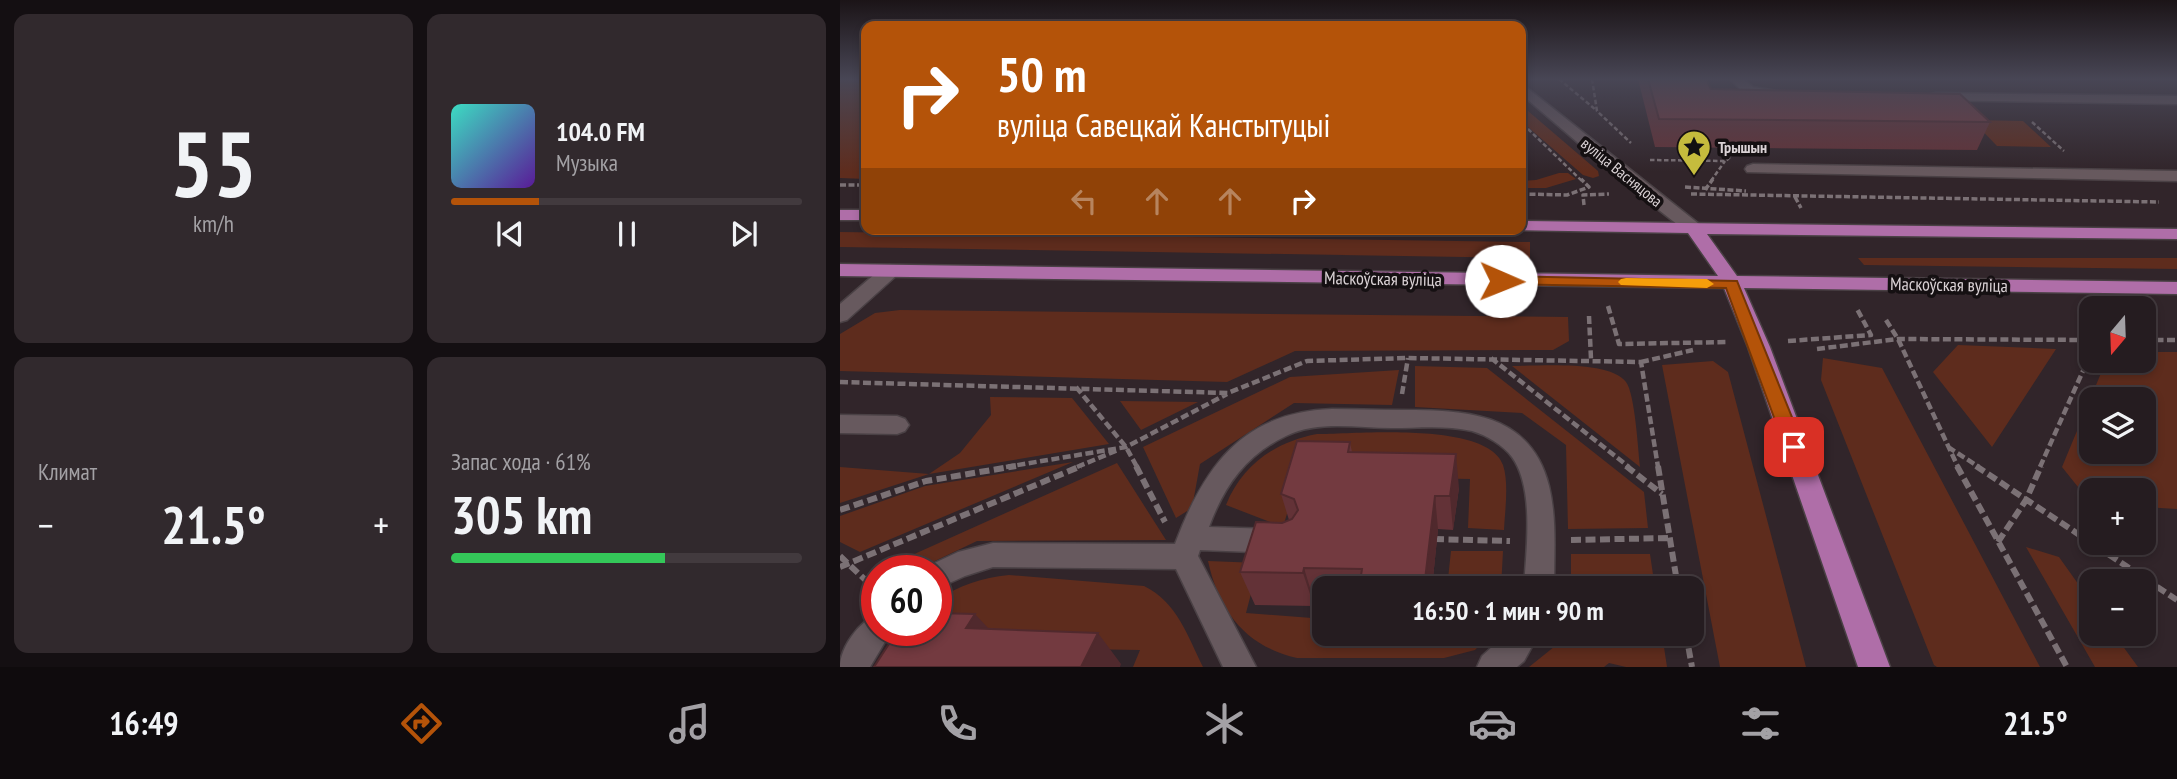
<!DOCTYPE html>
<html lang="ru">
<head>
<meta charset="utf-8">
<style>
	body { margin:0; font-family:"PT Sans Narrow",sans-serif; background:#31292d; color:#f1f3f6; height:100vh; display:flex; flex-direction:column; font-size:26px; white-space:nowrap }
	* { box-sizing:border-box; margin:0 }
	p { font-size:23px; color:#a3a1a5 }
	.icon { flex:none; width:38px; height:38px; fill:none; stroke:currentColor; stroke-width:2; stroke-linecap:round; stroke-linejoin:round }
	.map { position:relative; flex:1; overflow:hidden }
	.panel { display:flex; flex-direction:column; gap:14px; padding:14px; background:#140f12; width:840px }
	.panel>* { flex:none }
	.banner { position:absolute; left:21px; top:21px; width:665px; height:214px; border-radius:14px; box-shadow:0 4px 10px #0003,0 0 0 2px #423a3e; background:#b45309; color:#fff; overflow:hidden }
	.needle { width:46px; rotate:199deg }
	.buttons { position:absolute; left:1239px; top:296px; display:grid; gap:14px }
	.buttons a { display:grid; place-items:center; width:77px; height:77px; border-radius:14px; background:#251c20; box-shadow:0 4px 10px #0003,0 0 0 2px #423a3e; font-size:35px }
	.speed { position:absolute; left:21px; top:555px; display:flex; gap:14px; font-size:35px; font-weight:700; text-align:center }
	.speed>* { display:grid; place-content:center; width:91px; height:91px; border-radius:50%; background:#251c20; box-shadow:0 4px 10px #0003,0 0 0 2px #423a3e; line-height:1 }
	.speed .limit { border:10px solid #d22; background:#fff; color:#111 }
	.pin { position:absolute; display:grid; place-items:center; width:60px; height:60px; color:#fff; margin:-30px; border-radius:14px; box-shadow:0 4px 10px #0006 }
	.me { position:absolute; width:77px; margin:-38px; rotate:91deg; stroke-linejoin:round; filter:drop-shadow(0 0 5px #0008) }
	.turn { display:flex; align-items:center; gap:24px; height:147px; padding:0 21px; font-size:32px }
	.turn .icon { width:91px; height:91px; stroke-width:2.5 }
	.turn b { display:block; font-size:49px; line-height:60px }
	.lanes { display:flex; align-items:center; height:66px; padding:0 21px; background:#0003; justify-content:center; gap:35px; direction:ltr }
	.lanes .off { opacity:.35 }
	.big { font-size:52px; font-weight:600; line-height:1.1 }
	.panel .card { flex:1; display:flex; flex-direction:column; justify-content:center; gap:10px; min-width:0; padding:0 24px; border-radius:14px; background:#31292d }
	.panel .dial { align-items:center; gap:0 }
	.dial b { font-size:91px; line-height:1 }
	.song { display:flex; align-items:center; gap:21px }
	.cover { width:84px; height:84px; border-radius:10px; background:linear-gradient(135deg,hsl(170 70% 55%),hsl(270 70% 35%)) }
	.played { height:7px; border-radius:4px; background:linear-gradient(90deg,#b45309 25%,#423a3e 25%) }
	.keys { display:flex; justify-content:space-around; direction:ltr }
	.heat { display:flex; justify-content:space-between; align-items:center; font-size:38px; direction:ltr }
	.charge { height:10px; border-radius:5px; background:linear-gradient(90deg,#34c759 61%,#423a3e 0) }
	.panel .tiles { flex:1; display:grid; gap:14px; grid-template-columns:repeat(2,1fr) }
	.trip { position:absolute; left:472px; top:576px; width:392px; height:70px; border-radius:14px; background:#251c20; box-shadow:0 4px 10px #0003,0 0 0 2px #423a3e; font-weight:600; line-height:70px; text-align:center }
	.tab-bar { display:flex; height:112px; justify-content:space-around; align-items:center; background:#0f0b0d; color:#a3a1a5 }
	.tab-bar .icon { width:49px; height:49px }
	.tab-bar .on { color:#b45309 }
	.tab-bar b { font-size:32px; color:#f1f3f6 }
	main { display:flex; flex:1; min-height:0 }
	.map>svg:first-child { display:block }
	.green { fill:#5e2c1d; fill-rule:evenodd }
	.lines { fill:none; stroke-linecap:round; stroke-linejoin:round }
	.minor-casing { stroke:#4a4145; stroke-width:3 }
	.major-casing { stroke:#4a4145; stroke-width:3 }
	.path-far3 { stroke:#7b7175; stroke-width:2.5; stroke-dasharray:4.5 2.5; stroke-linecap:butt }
	.path-far2 { stroke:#7b7175; stroke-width:3.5; stroke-dasharray:6 2.5; stroke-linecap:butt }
	.path-far1 { stroke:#7b7175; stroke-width:4.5; stroke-dasharray:8 3.5; stroke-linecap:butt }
	.path { stroke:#7b7175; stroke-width:6; stroke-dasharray:10 4.5; stroke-linecap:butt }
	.minor { fill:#67595e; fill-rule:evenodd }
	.major { fill:#af6ea8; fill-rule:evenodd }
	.wall { fill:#633237 }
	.shaded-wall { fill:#50292d }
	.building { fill:#733a40; stroke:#50292d; stroke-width:2 }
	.route { fill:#b45309; stroke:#753606; stroke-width:2 }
	.slow { fill:#f59e0b }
	.labels { text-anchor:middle; stroke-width:7; stroke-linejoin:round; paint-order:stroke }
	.far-poi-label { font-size:16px; font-weight:bold; fill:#dad2d5; stroke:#151012; text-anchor:start }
	.far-street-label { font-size:16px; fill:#dad2d5; stroke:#151012 }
	.street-label { font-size:18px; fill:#dad2d5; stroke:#151012 }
</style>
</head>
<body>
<main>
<section class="panel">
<div class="tiles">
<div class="card dial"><b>55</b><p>km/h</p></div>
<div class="card">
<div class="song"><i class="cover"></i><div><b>104.0 FM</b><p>Музыка</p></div></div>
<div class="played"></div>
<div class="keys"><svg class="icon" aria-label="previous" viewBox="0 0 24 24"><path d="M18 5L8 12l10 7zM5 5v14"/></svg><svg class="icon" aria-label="pause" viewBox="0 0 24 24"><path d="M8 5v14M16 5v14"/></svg><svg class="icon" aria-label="next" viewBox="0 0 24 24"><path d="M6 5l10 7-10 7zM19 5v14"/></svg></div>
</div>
<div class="card"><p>Климат</p>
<div class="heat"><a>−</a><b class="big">21.5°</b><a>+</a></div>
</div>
<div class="card"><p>Запас хода · 61%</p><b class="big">305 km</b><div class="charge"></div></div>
</div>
</section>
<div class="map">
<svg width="1337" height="667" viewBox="0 0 1337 667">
	<rect width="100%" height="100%" fill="#31252a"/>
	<path class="green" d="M0,79H26V179L0,178Z
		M681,105L758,171L759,176L753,178L743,175L681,121Z
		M1132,120L1183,121L1211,147L1157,146Z
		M719,173H728L736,179L706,188H681V181L696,180Z
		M0,232L690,242V258L0,247Z
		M1018,258H1337V269L1024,265Z
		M60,310L728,317L729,341L713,350L455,351L387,382L0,371V334L35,313Z
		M1118,345L1216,349L1152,447L1093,372Z
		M1304,352H1337V509L1304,507V490H1251L1250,502L1222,467L1266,361L1304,360ZM1251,399H1304V452H1251Z
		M983,358L1042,368L1200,667H1097L1094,665L981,380Z
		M873,361L888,372L966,667H880L822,365Z
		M575,366L647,368L804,492L808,528L728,529L726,445L682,413L575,407Z
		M672,366C698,366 770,360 786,382C795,394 798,449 800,467Z
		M559,370L552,405L454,403L360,464L352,508L336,518L303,447L450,377Z
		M150,397L232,398L269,444L89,474L0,503V467L89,474L120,453L151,415Z
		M280,401L358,402L301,430Z
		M477,434C515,434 648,421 663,465C669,483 665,510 664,530L628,528L630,479L528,477L461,467L443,527L386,505C402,465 435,442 477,434Z
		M233,462L20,552L0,542V516L85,486Z
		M277,463L326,540L137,541L76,570L41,569Z
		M1186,547L1219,557L1251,602V634H1274L1298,667H1255Z
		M611,551H663L661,588H607Z
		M731,554H810L815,588H731Z
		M368,561L419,563L406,613L485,619V634L601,638L602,634H650L635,650L604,658H457C405,646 379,611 368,561Z
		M169,575L304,586C337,602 347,635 363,667H293L300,650L179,648L37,667L96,630V600C121,585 141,578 169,575Z
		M730,634H822L827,667H786L769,663L764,667H689Z"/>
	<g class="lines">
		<g class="minor-casing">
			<path id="minor" d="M890,79H903L913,87L943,92L945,95L938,99L904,93Z
				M681,83L859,224L862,228L859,232H847L792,189L681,94Z
				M1096,93L1337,96V104L1091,100V94Z
				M913,164L1337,171V181L907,172L905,169L907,166Z
				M50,265L59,271L57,275L7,320L0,322V304L43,267Z
				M492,409C513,409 535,410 557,410C622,410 690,410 709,486C717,519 714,554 714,588H684C686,551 695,489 672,457C663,445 646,435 632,431C606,425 578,428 552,428C517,428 478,420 446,436C406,455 384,486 369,527L436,529L446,533L450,541L446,549L436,553L360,550L358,556L416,667H383L336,569L153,567L125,576L96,589V570H84L86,567L118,552L153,543L335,544C364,467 402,412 492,409Z
				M0,415L57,416L65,419L69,425L65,431L57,434L0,433Z
				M37,615V630H52L30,667H0C0,648 19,621 37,615Z
				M666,634H699L684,661L677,667H637L642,656Z"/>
		</g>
		<g class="major-casing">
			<path id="major" d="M0,210H26V220H0Z
				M681,221L1337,229V239L867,234L897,276L1337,282V294L904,288L930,347L1050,667H1018L908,347L884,288L0,276V264L878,276L848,233L675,230L681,229Z"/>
		</g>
		<path class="path-far3" d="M719,79L756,110
			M752,79L757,111L791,143
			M1192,122L1224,151
			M688,129L742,181
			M810,160L886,161L891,156
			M871,181L885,161"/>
		<path class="path-far2" d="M0,185H26
			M845,187L906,191
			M865,190L873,179
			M681,194L727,195L749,187L741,179
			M851,194L1319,202
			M955,197L961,208
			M744,205L743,195L769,194"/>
		<path class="path-far1" d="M768,306L779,344L887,342
			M749,316L751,359
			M1046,320L1058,339L1118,467
			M1304,340H1337
			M948,341L1031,335L1016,307
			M977,349L1058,339L1251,340
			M651,358L789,467
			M801,362L853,350
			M0,382L388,393L467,361L568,358L801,362L818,467
			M236,387L286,447L297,467
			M562,394L568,358
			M1108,447L1139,467
			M166,467L286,447L387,394
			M237,467L278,450
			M1200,467L1251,353"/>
		<path class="path" d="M296,466L325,522
			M786,466L822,494
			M818,466L838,588
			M1117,466L1227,667
			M1136,466L1337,600
			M0,510L86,481L176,466
			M594,539L670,541
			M731,540L830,538
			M1158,542L1186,500L1201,466
			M0,556L37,591
			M0,567L241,466
			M846,634L852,667"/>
		<use href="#minor" class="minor"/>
		<use href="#major" class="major"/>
	</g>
	<path class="wall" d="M798,79H866L871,89L1150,122L1137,150L815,147Z
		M510,442L512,452L619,488L613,530L598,529L592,588H485V601H474V606L415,605L400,572L442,523L449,520L441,494Z"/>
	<path class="shaded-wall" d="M616,454L619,488L613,530L610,496Z
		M595,496L598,529L592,588H584Z
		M464,568L474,601V606L463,573Z
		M135,614L164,645L126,628Z
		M258,633L281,664L280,667H241Z"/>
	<path class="building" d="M808,79H866L871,89L1120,94L1150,122L819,119Z
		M457,441L510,442L508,452L616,454L610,496H595L584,588H519L522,569L464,568L463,573L400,572L416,522L442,523L452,519L458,510L454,499L441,494Z
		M96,613L135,614L126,628L258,633L241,667H34L58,630H96Z"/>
	<linearGradient id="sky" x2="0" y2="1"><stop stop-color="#1b1417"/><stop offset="0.46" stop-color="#484655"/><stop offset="1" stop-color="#484655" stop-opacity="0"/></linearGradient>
	<rect width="1337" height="172" fill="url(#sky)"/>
	<path class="route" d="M661,276L897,281L964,447L961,452L954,454L948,452L945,447L886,288L655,284L653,281L655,277Z"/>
	<path class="slow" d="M786,278L867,279L874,284L867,288L781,285L778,282L781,279Z"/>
	<defs>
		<g id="sight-pin" transform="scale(1.75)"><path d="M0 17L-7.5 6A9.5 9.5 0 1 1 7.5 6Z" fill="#c5bc3d" stroke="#151012"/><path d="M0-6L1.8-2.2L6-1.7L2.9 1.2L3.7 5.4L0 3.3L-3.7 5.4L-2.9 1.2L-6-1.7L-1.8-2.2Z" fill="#111"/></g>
	</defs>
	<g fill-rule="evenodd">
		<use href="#sight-pin" x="854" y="147"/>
	</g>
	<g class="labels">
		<g class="far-poi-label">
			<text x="878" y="153">Трышын</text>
		</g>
		<g class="far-street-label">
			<text transform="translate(782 172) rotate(39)" y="6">вуліца Васняцова</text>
		</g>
		<g class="street-label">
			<text transform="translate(543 279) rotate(1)" y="6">Маскоўская вуліца</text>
			<text transform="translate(1109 285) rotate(1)" y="6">Маскоўская вуліца</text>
		</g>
	</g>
</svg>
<div class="buttons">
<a><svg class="needle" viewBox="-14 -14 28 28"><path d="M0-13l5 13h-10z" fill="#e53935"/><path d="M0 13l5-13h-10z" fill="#a3a1a5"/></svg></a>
<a><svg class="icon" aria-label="layers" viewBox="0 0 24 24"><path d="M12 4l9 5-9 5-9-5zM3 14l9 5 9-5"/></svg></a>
<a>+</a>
<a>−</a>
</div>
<div class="speed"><div class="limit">60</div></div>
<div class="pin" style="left:954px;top:447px;background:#d93025"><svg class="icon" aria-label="arrive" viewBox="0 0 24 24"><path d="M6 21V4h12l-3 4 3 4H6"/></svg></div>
<svg class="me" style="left:661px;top:281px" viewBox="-20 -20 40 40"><circle r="19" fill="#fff"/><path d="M0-13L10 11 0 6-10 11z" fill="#b45309"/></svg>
<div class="trip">16:50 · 1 мин · 90 m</div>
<div class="banner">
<div class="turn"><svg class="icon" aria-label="right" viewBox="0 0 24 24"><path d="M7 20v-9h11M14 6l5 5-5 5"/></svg><div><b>50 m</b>вуліца Савецкай Канстытуцыі</div></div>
<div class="lanes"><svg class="icon off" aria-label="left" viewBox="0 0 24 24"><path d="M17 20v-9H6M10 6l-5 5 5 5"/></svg><svg class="icon off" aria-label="ahead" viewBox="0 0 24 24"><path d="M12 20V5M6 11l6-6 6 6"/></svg><svg class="icon off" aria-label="ahead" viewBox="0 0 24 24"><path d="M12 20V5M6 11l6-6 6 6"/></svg><svg class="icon" aria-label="right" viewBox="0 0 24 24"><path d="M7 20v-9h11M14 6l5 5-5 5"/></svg></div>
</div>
</div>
</main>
<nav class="tab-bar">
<b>16:49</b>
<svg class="icon on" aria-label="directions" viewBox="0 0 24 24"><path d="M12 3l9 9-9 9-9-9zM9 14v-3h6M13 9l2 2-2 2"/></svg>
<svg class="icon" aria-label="music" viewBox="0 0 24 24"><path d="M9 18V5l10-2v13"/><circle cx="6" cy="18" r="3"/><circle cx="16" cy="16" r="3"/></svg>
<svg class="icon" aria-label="phone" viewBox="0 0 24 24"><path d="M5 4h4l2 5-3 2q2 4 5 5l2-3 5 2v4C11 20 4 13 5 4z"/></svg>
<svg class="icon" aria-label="climate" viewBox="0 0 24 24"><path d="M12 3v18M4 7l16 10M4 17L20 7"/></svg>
<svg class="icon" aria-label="car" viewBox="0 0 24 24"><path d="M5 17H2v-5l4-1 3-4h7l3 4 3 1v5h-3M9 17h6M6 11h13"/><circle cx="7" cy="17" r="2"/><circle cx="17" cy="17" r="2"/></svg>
<svg class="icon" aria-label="filters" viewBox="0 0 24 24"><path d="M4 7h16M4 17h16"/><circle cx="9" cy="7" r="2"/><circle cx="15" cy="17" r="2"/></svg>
<b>21.5°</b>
</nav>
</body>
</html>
